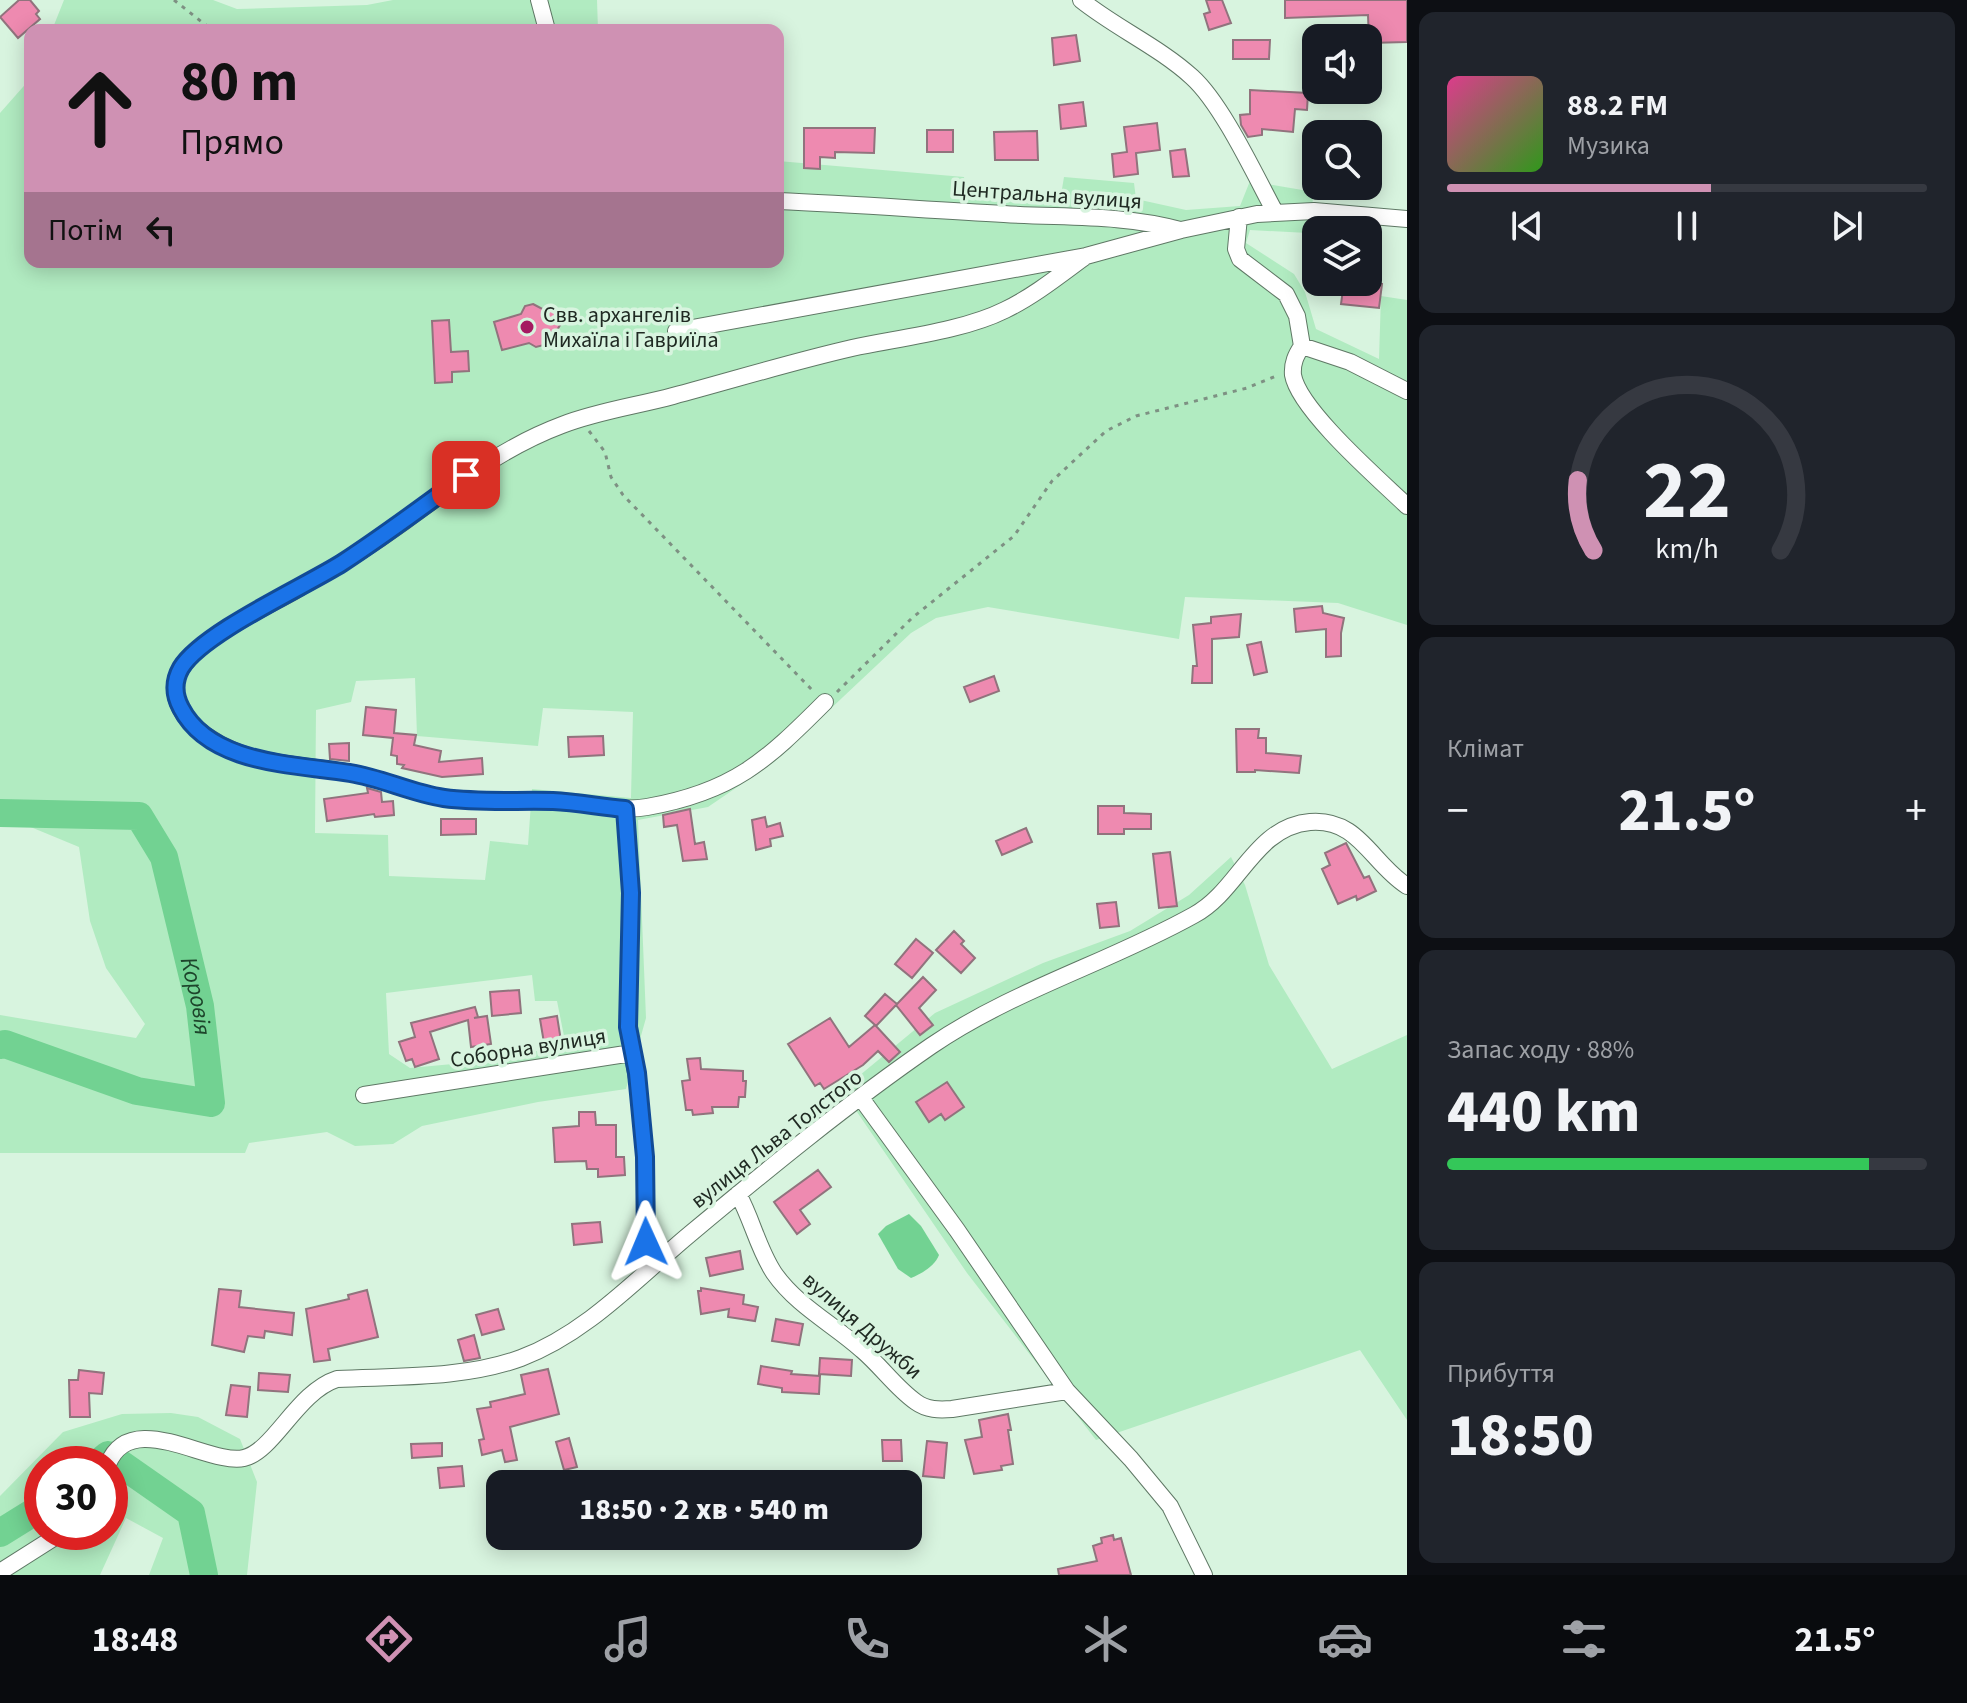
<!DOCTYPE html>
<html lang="uk">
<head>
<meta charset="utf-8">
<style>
	body { margin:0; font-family:"Source Sans 3",sans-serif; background:#20242c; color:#f1f3f6; height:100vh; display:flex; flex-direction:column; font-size:30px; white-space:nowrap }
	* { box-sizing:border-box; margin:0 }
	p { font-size:26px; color:#9ea1a6 }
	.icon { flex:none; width:44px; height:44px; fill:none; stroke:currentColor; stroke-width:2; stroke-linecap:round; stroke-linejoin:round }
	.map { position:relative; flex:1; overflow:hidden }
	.sheet { display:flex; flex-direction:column; gap:12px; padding:12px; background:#0d0f14; width:560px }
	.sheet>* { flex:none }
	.banner { position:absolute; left:24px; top:24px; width:760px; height:244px; border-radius:16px; box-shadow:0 4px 20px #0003; background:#cf91b3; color:#111; overflow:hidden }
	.tools { position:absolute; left:1302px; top:24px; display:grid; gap:16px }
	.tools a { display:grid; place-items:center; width:80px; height:80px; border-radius:16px; background:#171b24; box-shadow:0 4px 20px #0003; font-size:40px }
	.speed { position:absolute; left:24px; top:1446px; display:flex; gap:16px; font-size:40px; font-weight:700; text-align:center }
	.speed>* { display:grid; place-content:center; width:104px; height:104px; border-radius:50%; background:#171b24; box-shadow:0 4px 20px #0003; line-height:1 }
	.speed .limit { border:12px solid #d22; background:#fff; color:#111 }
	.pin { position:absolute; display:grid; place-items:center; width:68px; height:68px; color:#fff; margin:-34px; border-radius:16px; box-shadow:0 4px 12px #0006 }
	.me { position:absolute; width:88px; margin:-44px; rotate:359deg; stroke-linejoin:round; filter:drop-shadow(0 0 6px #0008) }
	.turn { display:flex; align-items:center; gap:28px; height:168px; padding:0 24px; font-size:36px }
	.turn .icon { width:104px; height:104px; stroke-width:2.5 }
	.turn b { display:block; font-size:56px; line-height:68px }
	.then { display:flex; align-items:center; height:76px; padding:0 24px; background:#0003; gap:16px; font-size:30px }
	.big { font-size:60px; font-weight:800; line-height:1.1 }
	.sheet .widget { flex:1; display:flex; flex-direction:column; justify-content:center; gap:12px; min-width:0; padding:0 28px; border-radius:16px; background:#20242c }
	.sheet .dial { align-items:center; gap:0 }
	.dial svg { height:208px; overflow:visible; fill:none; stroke:#363941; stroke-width:7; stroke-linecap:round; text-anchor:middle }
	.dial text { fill:#f1f3f6; stroke:none }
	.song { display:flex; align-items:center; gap:24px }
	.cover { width:96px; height:96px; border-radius:12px; background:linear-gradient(135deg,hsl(330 70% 55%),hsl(110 70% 35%)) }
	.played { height:8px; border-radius:4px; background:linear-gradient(90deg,#cf91b3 55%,#363941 55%) }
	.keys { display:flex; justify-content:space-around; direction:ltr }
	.heat { display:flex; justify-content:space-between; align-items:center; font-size:44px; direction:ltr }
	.charge { height:12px; border-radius:6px; background:linear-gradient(90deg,#34c759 88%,#363941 0) }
	.trip { position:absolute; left:486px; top:1470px; width:436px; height:80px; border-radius:16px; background:#171b24; box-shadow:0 4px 20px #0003; font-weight:800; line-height:80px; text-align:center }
	.menu { display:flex; height:128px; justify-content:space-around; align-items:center; background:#090b0e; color:#9ea1a6 }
	.menu .icon { width:56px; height:56px }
	.menu .on { color:#cf91b3 }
	.menu b { font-size:36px; color:#f1f3f6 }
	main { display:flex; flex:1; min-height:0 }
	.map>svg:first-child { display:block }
	.green { fill:#b1ebc1; fill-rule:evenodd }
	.water { fill:#72d292 }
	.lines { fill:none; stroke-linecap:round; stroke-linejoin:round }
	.river { stroke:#72d292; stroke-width:28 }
	.building { fill:#ee8ab0; stroke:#91737d; stroke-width:2 }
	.minor-casing { stroke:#5f7865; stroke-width:18 }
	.path { stroke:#7e9183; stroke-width:3; stroke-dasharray:4 6; stroke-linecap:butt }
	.minor { stroke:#fff; stroke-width:16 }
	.route-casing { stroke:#114b97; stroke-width:20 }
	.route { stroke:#1a73e8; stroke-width:14 }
	.poi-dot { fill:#a51a61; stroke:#d8f4df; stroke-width:3 }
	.labels { text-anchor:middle; stroke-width:7; stroke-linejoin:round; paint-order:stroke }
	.street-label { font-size:22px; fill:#202a23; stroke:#d8f4df }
	.poi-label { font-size:22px; fill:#202a23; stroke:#d8f4df; text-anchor:start }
	.water-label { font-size:24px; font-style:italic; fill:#1d452b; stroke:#d8f4df }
</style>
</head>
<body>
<main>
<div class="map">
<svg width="1407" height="1575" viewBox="0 0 1407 1575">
	<rect width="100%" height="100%" fill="#d8f4df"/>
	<path class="green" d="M64,0H213L237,9L367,5L393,0H597L598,30H52Z
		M30,79V262H778V161L964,177L966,192L1060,201L1064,177L1134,183L1136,199L1186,210L1240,206L1250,181L1314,192L1308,233L1250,230L1246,243L1294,274L1305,292L1316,329L1379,359L1381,296L1407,300V625L1338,603L1185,597L1179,639L988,607L936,618L911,633L774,762L708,807L638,820L646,1018L626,1089L538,1102L422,1126L393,1144L355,1146L327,1132L249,1143L245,1153H0V1015L136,1038L145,1024L106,968L90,921L79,847L21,823L0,826V113ZM415,678L417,736L538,746L543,708L633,712L631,798L532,789L528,845L490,841L485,880L389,876L388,835L315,833L316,710L351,702L356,681ZM532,975L535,1001H557L566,1046L474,1062L410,1068L389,1054L386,993Z
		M1231,857L1245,885L1269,965L1332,1069L1407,1035V1420L1360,1350L1096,1440L967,1273L842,1090L935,1013L1043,963L1130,931L1189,895Z
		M171,1413L198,1417L240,1439L257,1482L247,1575H149L163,1538L126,1518L100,1575H0V1496L63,1432L122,1414ZM42,1464H110V1532H42Z"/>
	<path class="water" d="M909,1214L921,1226L939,1255C935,1266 921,1274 911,1278L898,1269L878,1234L886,1226Z"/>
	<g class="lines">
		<g class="river">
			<path id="s1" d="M0,813L139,816L164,857L200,1006L211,1103L137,1091L5,1044L0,1045"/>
			<path d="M97,1464L108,1455L191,1513L204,1575"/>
			<path d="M0,1533L42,1507"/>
		</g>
	</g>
	<path class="building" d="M19,0H30L39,11L36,14L40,19L18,38L0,17Z
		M1206,0H1222L1231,23L1209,30L1204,14L1210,12Z
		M1285,0H1407V42L1369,43L1368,15L1285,18Z
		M1076,35L1080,61L1054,65L1052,38Z
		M1233,40H1270L1269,59H1233Z
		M1250,90L1308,93L1307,110L1295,109L1293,132L1262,129V135L1248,137L1241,125L1240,115L1250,114Z
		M1083,102L1086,126L1061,129L1059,105Z
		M1157,123L1160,150L1136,153L1138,174L1114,177L1112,154L1127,152L1124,127Z
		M804,128H875L874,153L835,152V158L820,157V169L804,168Z
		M927,130H953V152H927Z
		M1037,131L1038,160H995L994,132Z
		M1185,149L1189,176L1173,177L1170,151Z
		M1344,282L1382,284L1379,308L1341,304Z
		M533,304L546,311L551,310L560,314L562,322L557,330L552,332L544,345L536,347L529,343L502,350L494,322L521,314L525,306Z
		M449,320L451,352L468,351L469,371L452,372V382L435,383L432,321Z
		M1322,606L1323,613L1344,618L1341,633V656L1326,657V629L1296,632L1294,609Z
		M1241,614L1239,637L1212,639V683H1192L1193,666H1197L1193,625L1211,623V617Z
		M1261,642L1267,672L1254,675L1247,645Z
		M994,676L999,691L970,702L964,687Z
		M366,707L396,710L394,733L416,735L414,745L441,751L439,762L482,758L483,774L442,777L402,768L404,765L397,764V756L391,755L393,738L363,735Z
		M1236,729H1259L1258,738H1266V753L1301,756L1299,773L1255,770V772H1237Z
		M603,736L604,755L569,757L568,737Z
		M349,743V761L330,759L329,744Z
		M367,788L381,792L382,802L393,801L394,815L375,817L374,814L327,821L324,799L368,793Z
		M1098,806H1124V813L1151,814V829H1124V834H1098Z
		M690,809L695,844L704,842L707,859L683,861L677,825L664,827L663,815Z
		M765,817L767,827L780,823L783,836L770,839L771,846L756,850L752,820Z
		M441,819H476V834L441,835Z
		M1026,828L1032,842L1002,855L996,841Z
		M1346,843L1364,878L1369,876L1376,891L1357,900L1356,896L1338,904L1322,869L1330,865L1325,853Z
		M1170,852L1177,906L1159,908L1153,854Z
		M1116,902L1119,926L1100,928L1097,904Z
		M954,931L964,941L961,944L975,958L961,973L936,950Z
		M916,939L933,953L912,978L895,964Z
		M923,977L936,990L919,1008L933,1025L920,1035L896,1005Z
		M519,990L521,1013L492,1016L490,992Z
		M885,994L897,1004L876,1026L900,1052L889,1062L878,1051L863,1065L824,1089L820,1083L815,1086L788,1044L830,1018L849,1047L875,1025L865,1016Z
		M475,1007L478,1017L474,1018L487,1016L491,1044L471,1047L468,1020L430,1032L439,1059L415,1067L412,1059L406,1061L399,1042L415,1037L411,1023Z
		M557,1016L561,1041L544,1043L540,1019Z
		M700,1058L701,1069L743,1071V1081H746L745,1097H739L738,1107H712L713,1113L693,1115L692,1110H686L682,1081L690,1080L687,1059Z
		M947,1082L964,1107L945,1120L941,1114L929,1122L916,1102Z
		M579,1112H595L596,1125H616V1157H624L625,1175L598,1177V1169H587L586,1161L555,1162L553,1128L579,1126Z
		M818,1170L831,1187L800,1210L810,1224L797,1234L774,1202Z
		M600,1222L602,1242L574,1245L572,1224Z
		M740,1251L743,1269L710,1276L706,1258Z
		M701,1288L744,1295L743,1304L758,1307L755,1321L728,1317L729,1309L701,1314L698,1291H701Z
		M219,1289L241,1291L239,1307L294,1313L292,1335L265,1331L264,1338L248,1336L244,1352L212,1345Z
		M367,1290L378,1337L328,1349L330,1360L314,1362L306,1309L349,1299L348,1295Z
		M498,1309L504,1329L482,1335L476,1315Z
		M776,1319L803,1324L799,1345L772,1341Z
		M474,1335L480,1358L464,1361L458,1340Z
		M820,1358L852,1360L851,1376L819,1374Z
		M761,1366L792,1371L791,1374L820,1376L819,1394L782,1392V1388L758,1384Z
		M548,1369L559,1414L510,1427L517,1460L505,1462L502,1450L482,1455L479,1440L484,1439L477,1409L491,1407L490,1402L525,1394L521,1375Z
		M79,1370L104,1373L102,1394L89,1393L90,1417H70L69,1380H78Z
		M259,1373L290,1375L288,1392L258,1390Z
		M231,1385L250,1387L247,1417L226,1415Z
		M1008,1414L1011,1430H1008L1013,1464L1001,1466L1002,1470L974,1474L965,1440L982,1437L979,1420Z
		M569,1438L577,1467L564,1470L556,1442Z
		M882,1440H901L902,1461H883Z
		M927,1441L947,1443L944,1478L923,1476Z
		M442,1443V1456L412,1458L411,1444Z
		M462,1466L464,1486L440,1488L438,1468Z
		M1113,1535L1114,1540L1121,1538L1131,1575H1059L1058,1569L1097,1561L1093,1546L1102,1543L1101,1538Z"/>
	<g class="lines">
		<g class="minor-casing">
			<path id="minor" d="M539,0L547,30
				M1081,0C1116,28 1159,47 1192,77C1222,104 1255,175 1275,212
				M778,201C853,204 928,210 1004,214C1063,218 1121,214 1180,230
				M1239,217L1236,249L1240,259L1286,294L1297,316L1302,346L1350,362L1407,391
				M676,331L1086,256L1181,230L1257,214L1314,211L1407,219
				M1302,346C1296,355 1292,363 1293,375C1299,410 1380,480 1407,506
				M825,702C766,761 733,792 647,807C621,812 595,804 569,802C528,799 487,803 445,798C413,794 384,779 352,773C296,763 239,767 194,726C184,717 175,703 175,688C175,646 269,607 301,587C337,567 372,545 405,521C456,484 503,447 562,425C598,411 636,406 673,396C733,380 791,362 852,348C899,338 963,331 1005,310C1034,296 1060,275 1086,256
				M625,809L631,893L628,1027L638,1084L645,1157L646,1242L656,1262
				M364,1095L632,1053
				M861,1098L957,1230L1067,1391L1131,1459L1170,1506L1204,1575
				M738,1194C752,1219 758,1249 774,1273C797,1306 833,1324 862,1350C881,1366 896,1388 916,1402C927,1410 939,1410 952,1409L1067,1391
				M108,1464C131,1407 209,1466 244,1458C274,1451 297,1392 337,1379C397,1376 464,1379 521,1358C587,1333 636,1279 690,1234C768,1169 847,1104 931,1046C1013,990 1108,963 1194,915C1239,891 1254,827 1310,822C1359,818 1371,863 1407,886
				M0,1572L63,1532"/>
		</g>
		<path class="path" d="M174,0L212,30
			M589,431L605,452L611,477L623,495L814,692
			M837,692L912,618L1014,536L1052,481L1106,431L1136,416L1247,388L1276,376"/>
		<use href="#minor" class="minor"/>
	</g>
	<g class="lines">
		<g class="route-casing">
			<path id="route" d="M466,475C425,505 385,535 342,563C304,587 202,633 181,668C173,682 174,695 181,708C210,765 296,764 350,773C382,778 411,793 444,798C480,803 516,800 553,801C577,802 601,807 625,809L631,893L628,1027L637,1073L645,1157L646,1242"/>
		</g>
		<use href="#route" class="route"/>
	</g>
	<circle class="poi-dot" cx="527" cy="327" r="8"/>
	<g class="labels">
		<g class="street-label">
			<text transform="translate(1047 194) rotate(4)" y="8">Центральна вулиця</text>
			<text transform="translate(528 1047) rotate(-9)" y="8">Соборна вулиця</text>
			<text transform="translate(776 1138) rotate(-38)" y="8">вулиця Льва Толстого</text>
			<text transform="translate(863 1325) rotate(41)" y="8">вулиця Дружби</text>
		</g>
		<g class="poi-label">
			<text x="543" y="322">Свв. архангелів<tspan x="543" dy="25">Михаїла і Гавриїла</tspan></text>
		</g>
		<g class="water-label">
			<text dy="8" stroke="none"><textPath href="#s1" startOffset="330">Коровія</textPath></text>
		</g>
	</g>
</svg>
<div class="tools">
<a><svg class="icon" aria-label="sound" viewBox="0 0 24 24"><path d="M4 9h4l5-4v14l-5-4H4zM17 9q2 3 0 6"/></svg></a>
<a><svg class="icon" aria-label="search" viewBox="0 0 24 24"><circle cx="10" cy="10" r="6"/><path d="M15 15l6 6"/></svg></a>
<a><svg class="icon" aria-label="layers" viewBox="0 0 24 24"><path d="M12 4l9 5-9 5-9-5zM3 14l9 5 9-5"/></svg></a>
</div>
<div class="speed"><div class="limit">30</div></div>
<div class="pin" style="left:466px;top:475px;background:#d93025"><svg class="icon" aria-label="arrive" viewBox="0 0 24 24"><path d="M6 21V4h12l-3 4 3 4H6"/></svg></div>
<svg class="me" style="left:646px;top:1242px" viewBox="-20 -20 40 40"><path d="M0-17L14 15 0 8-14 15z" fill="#1a73e8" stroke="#fff" stroke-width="4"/></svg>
<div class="trip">18:50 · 2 хв · 540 m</div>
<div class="banner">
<div class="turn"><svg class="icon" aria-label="ahead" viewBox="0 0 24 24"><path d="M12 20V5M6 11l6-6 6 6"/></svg><div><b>80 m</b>Прямо</div></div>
<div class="then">Потім<svg class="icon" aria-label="left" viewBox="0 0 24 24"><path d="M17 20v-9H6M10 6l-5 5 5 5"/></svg></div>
</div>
</div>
<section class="sheet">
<div class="widget">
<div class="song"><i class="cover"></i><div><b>88.2 FM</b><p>Музика</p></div></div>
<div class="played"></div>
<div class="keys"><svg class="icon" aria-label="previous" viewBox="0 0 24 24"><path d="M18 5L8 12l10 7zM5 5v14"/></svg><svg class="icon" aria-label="pause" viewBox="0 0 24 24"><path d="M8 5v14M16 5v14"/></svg><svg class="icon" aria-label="next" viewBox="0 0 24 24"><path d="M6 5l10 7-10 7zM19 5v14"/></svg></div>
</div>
<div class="widget dial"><svg viewBox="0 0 100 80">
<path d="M14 69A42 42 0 1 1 86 69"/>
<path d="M14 69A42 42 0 0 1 8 42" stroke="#cf91b3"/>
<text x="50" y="56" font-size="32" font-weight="700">22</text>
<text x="50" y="72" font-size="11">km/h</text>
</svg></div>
<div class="widget"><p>Клімат</p>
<div class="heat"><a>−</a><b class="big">21.5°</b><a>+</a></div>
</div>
<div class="widget"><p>Запас ходу · 88%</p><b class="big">440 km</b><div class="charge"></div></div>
<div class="widget"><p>Прибуття</p><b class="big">18:50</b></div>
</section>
</main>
<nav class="menu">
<b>18:48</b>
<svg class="icon on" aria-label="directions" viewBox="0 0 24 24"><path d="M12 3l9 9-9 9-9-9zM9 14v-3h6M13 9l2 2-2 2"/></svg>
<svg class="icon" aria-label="music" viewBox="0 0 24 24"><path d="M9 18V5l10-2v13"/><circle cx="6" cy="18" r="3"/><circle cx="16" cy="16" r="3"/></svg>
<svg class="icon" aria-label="phone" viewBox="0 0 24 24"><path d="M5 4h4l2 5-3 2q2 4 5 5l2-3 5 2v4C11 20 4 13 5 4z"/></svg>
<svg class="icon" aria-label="climate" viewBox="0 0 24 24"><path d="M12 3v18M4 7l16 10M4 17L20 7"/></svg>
<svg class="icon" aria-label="car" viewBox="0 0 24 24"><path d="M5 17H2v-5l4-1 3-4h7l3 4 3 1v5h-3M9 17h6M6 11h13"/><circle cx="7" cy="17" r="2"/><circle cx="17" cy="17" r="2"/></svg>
<svg class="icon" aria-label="filters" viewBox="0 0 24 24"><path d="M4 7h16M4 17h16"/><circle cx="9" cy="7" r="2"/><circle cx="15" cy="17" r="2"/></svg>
<b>21.5°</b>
</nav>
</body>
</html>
